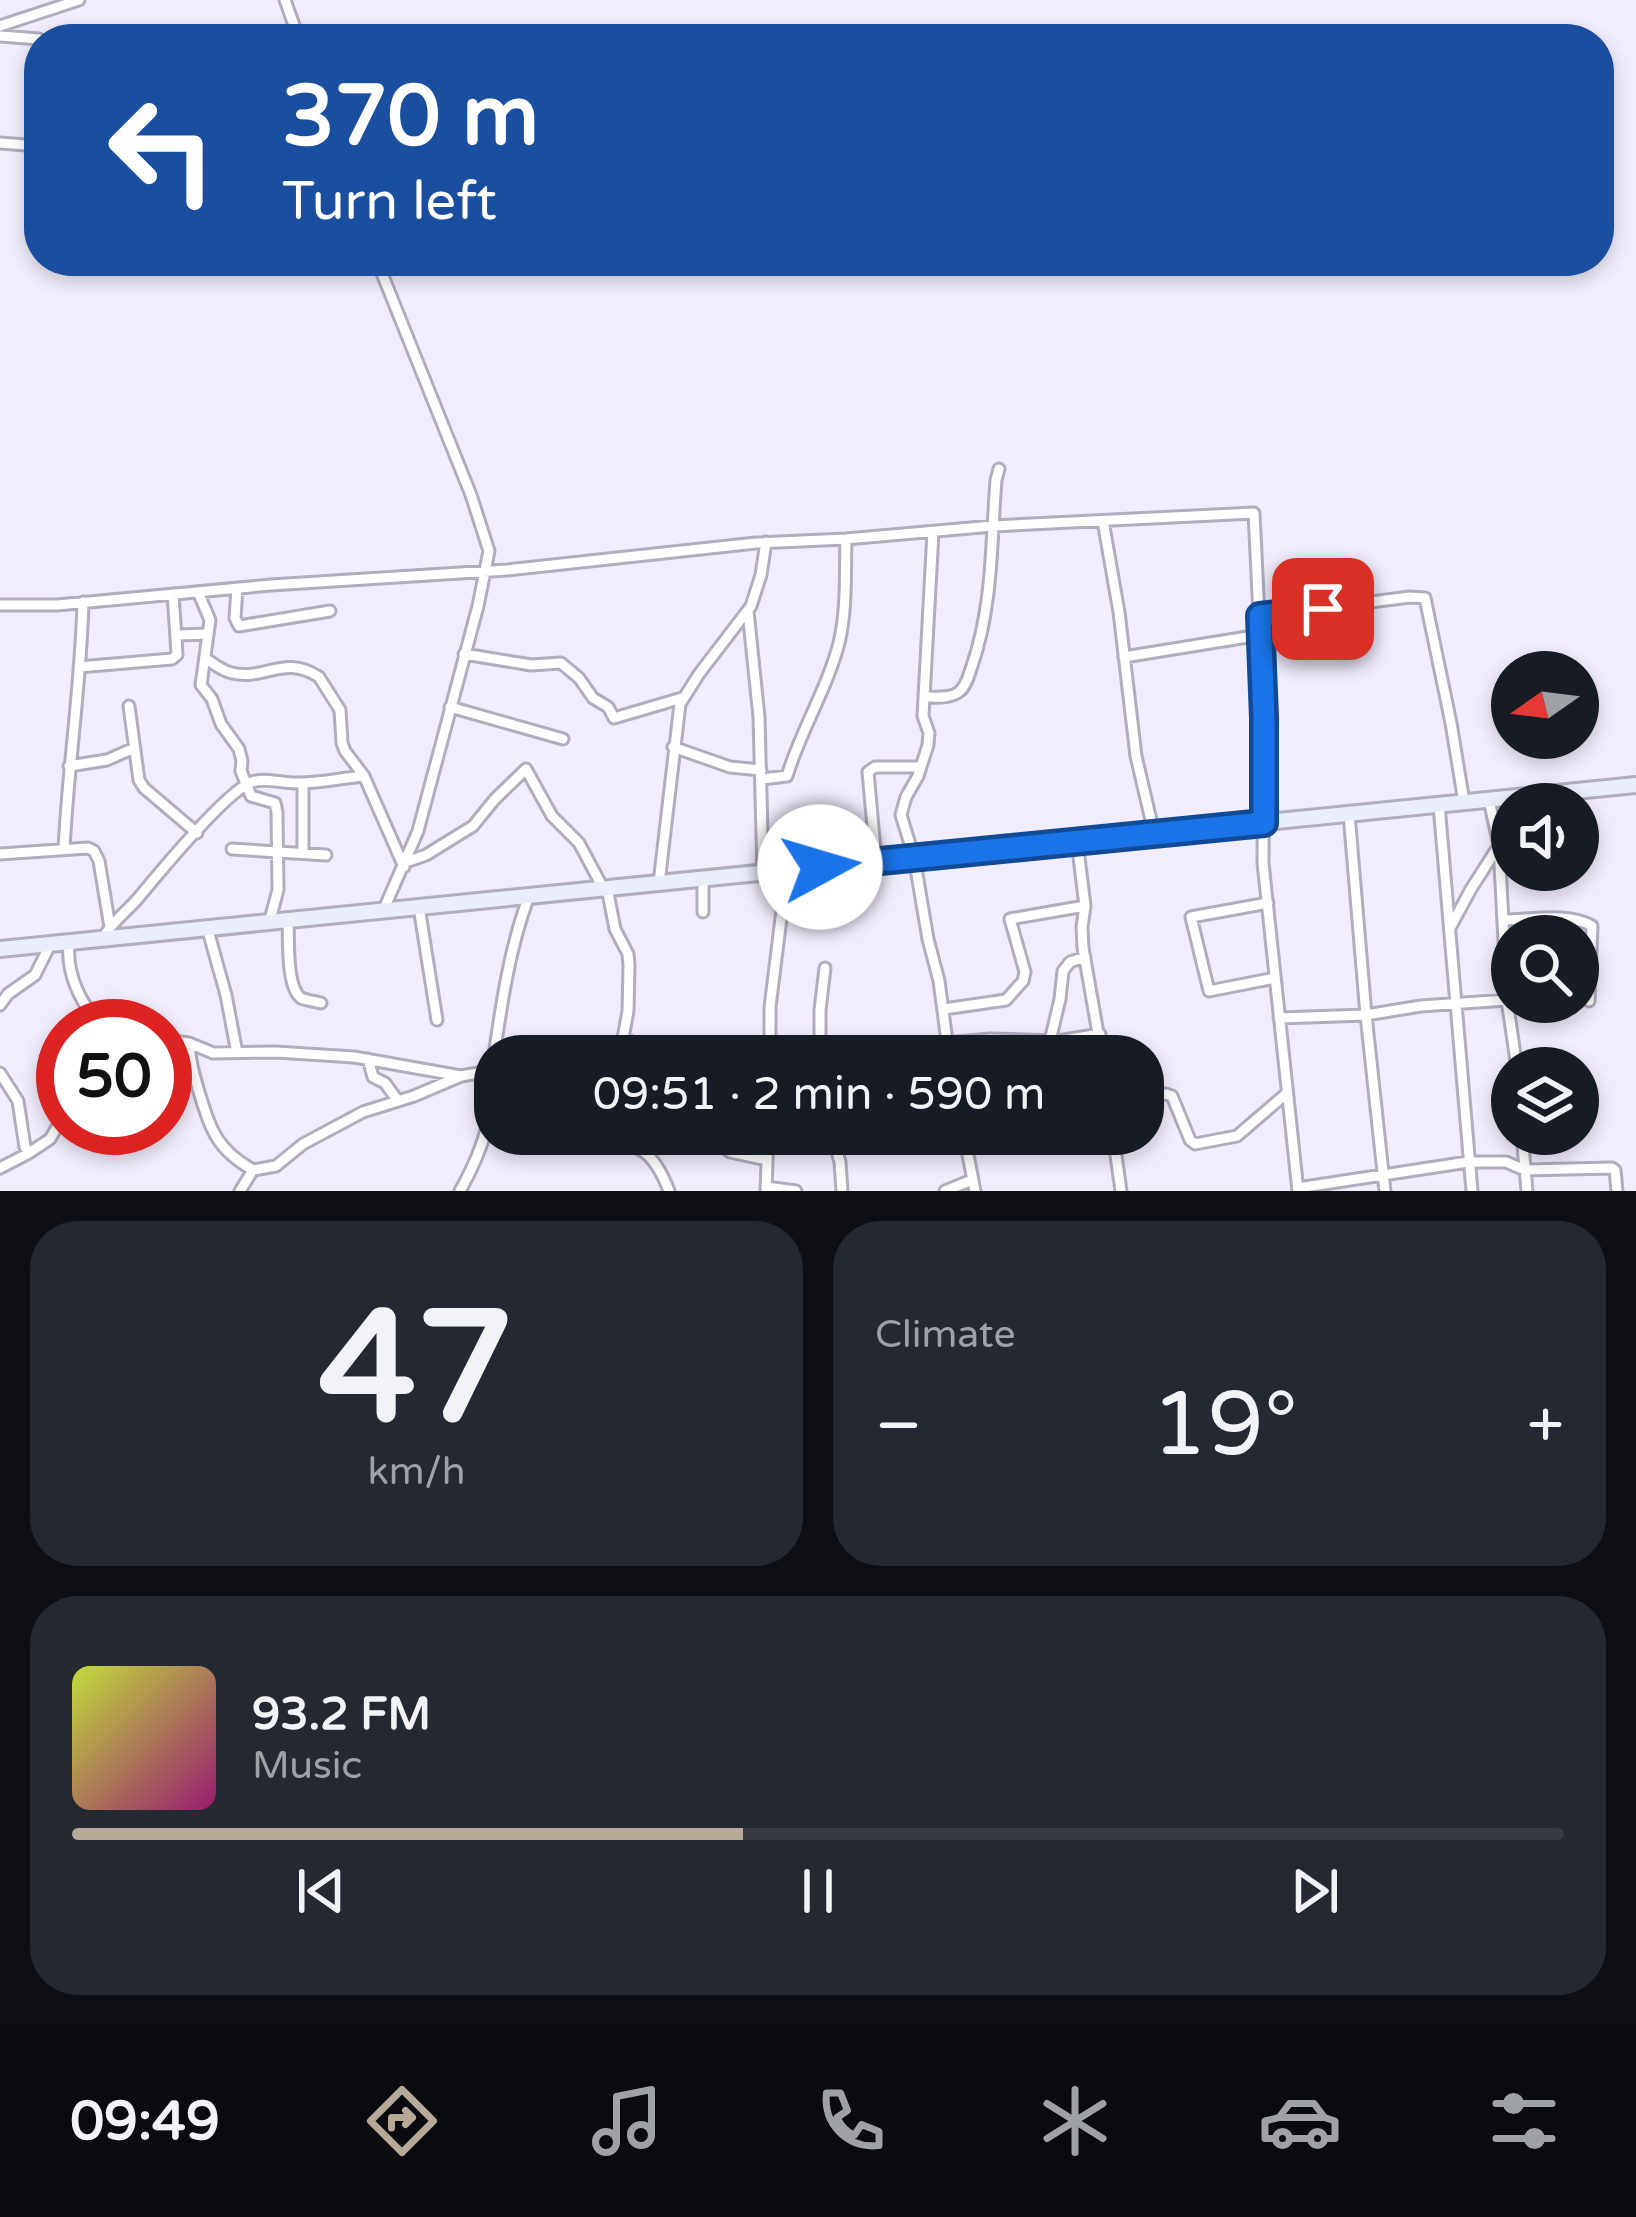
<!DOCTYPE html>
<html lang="en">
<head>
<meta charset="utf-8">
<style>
	body { margin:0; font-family:"Varela Round",sans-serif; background:#242831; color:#f1f3f6; height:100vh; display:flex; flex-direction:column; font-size:45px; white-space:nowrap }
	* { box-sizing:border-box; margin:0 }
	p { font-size:39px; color:#9ea1a6 }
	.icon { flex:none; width:66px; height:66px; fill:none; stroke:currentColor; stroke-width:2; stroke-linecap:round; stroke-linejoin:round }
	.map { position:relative; height:1191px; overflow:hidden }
	.drawer { display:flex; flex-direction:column; gap:30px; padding:30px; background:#0d0f14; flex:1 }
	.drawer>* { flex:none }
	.banner { position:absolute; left:24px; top:24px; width:1590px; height:252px; border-radius:48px; box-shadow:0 6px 18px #0003; background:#1a4fa0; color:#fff; overflow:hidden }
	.needle { width:78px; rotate:256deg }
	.tools { position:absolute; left:1491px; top:651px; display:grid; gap:24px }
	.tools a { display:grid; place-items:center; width:108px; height:108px; border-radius:50%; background:#171b24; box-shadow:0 6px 18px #0003; font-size:60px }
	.speed { position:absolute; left:36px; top:999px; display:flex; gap:24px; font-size:60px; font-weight:700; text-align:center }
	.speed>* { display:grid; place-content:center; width:156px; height:156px; border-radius:50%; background:#171b24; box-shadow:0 6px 18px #0003; line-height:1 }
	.speed .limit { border:18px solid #d22; background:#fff; color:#111 }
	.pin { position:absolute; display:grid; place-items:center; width:102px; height:102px; color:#fff; margin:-51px; border-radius:24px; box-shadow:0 6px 18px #0006 }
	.me { position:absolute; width:132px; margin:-66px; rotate:84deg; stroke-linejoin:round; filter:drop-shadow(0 0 9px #0008) }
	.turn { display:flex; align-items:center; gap:42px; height:252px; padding:0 60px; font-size:54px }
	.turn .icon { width:156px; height:156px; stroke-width:2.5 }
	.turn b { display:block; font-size:84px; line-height:102px }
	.big { font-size:90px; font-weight:600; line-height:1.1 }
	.drawer .widget { flex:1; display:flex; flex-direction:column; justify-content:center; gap:18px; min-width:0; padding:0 42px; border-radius:48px; background:#242831 }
	.drawer .dial { align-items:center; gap:0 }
	.dial b { font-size:156px; line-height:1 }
	.song { display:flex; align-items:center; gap:36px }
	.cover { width:144px; height:144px; border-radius:18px; background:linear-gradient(135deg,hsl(70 70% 55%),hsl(320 70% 35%)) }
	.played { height:12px; border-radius:6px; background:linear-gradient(90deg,#b6a998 45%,#363941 45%) }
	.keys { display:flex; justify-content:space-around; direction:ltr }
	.heat { display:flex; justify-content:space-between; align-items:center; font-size:66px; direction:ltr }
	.drawer .tiles { flex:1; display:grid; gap:30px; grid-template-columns:1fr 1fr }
	.widget:last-child { grid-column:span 2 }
	.trip { position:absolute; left:474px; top:1035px; width:690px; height:120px; border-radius:48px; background:#171b24; box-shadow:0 6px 18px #0003; font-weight:600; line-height:120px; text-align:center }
	.menu { display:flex; height:192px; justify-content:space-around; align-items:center; background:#090b0e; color:#9ea1a6 }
	.menu .icon { width:84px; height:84px }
	.menu .current { color:#b6a998 }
	.menu b { font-size:54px; color:#f1f3f6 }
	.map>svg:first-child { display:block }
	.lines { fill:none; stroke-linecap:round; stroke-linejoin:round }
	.street-casing { stroke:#b1acbe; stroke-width:15 }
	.secondary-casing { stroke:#b1acbe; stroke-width:20 }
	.street { stroke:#fff; stroke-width:9 }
	.secondary { stroke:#eaeefb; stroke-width:14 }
	.route-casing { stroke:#114b97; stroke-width:30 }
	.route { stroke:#1a73e8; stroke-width:21 }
</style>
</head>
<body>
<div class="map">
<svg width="1636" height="1191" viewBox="0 0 1636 1191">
	<rect width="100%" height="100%" fill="#f2edfc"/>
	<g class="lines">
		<g class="street-casing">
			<path id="street" d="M285,0L299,39
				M0,26L79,0
				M0,36L39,39
				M0,143L39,146
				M377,261L471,495L489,551L478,606L418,831L383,911
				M1103,521L1119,612L1136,756L1154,833
				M933,532L923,716L929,733L928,745L918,776L906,797L901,815L914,857L928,939L939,981L949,1056
				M237,588L235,618L239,626L330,611
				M198,592L210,620L201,685L212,699L221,724L239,749L242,761L241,771L251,796L275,803L277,812L278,890L269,923
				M173,594L176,638
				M0,605H57L271,585L507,570L756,543L846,539L993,526L1254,513L1264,718L1263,863L1298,1191
				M748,611L759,717L763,873
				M1260,616L1410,597L1425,598L1451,723L1464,802
				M464,654L531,665L561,663L579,678L593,698L608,707L614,718L682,698
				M1124,657L1260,635
				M205,658C214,664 222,671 232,673C265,681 284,654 319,677L340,710L342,743L345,751L364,776L404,867
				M79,667L172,659L177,655L176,638L179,635L208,634
				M924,697C935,697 951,699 960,691C967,685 969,674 972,666C993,605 991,543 996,480L999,469
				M129,706L139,780L144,788L197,833
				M450,707L563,739
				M673,747L730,767L761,770
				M69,766L107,760L134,748
				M762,779L787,776C801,730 827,689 839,643C847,610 845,573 846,539
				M303,783V853
				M1489,800L1499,845L1507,1000L1517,1068
				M1439,805L1472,1191
				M1349,814L1366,1015L1421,1006L1507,1000
				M1077,841L1085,906L1082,927L1083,948L1102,1056
				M64,849C68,767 81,685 83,602
				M232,849L326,855
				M0,854L88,848L94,851L99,861L110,927
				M876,861L868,772L875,767H921
				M406,862L426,855L473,826L495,799L526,769L552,816L579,843L603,888
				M703,878V912
				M659,883L680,704L699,674L751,606L761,575L766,542
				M607,888L615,929L628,954L629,965L628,1011L623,1038L641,1046L684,1050L689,1056
				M1268,903L1191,917L1209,991L1275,978
				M419,907L437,1020
				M1503,920C1530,920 1569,912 1592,926L1589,1001
				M288,921C289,939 286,987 301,998C305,1000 317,1002 321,1003
				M207,927L226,995L237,1053
				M1450,928L1471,889L1512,825
				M103,938C112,921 128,911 140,896C159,873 227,791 252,782C266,777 284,784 299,783C321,783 342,778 364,776
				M69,942C66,973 80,1005 103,1026
				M0,1005L8,994L35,975L51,943
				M944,1009L1006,1000L1023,981L1025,972L1010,919L1085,906
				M1279,1018L1366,1015L1385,1191
				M165,1040L189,1043L213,1053L276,1052L354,1057L461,1076L495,1070
				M1050,1041L1060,999L1063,971L1070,962L1085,957
				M189,1043C190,1061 194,1075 199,1092C211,1130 216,1149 253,1170L276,1166L303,1144L363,1112L414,1096L461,1076
				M947,1043L990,1039L1058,1041L1100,1034
				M770,1056V1007L787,870
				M820,1056V1010L825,968
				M368,1059L373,1077L385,1083L398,1101
				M0,1073L18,1101L25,1147L29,1153L50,1139L63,1117
				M1143,1098L1166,1094L1172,1096L1190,1140L1195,1144L1237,1136L1287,1093
				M570,1134C621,1151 645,1128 669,1191
				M707,1134L730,1152L767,1160
				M832,1134L840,1162L842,1191
				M964,1134L975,1191
				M1113,1134L1121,1191
				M1522,1134L1527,1191
				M0,1168L29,1153
				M766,1187L796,1191
				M1298,1188L1468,1162H1506L1525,1170L1612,1168L1615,1170L1617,1191
				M240,1191L253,1170
				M460,1191C474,1166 486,1139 490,1111C492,1095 491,1079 493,1063C501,1007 509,949 529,896
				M766,1191L768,1134
				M945,1191L972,1180"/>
		</g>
		<g class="secondary-casing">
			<path id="secondary" d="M0,949L1636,785"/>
		</g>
		<use href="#street" class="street"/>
		<use href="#secondary" class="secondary"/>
	</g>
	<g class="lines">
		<g class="route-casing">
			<path id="route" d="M820,867L1264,823V718L1260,616L1323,609"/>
		</g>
		<use href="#route" class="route"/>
	</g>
</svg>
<div class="tools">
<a><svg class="needle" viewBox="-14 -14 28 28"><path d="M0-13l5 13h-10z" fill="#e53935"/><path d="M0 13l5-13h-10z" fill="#9ea1a6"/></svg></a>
<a><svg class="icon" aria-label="sound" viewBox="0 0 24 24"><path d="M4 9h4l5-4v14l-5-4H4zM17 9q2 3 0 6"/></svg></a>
<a><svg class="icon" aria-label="search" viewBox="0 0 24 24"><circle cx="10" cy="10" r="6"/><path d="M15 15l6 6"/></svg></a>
<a><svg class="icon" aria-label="layers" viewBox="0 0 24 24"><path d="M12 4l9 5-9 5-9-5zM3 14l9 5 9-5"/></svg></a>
</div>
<div class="speed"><div class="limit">50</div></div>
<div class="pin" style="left:1323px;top:609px;background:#d93025"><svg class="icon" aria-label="arrive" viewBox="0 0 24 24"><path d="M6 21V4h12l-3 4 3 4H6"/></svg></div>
<svg class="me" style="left:820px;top:867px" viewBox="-20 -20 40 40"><circle r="19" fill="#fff"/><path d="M0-13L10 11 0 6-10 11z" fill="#1a73e8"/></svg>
<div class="trip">09:51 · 2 min · 590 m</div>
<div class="banner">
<div class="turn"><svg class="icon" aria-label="left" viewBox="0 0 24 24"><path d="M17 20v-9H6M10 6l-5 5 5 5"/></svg><div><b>370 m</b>Turn left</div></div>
</div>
</div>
<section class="drawer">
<div class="tiles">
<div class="widget dial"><b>47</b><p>km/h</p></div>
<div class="widget"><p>Climate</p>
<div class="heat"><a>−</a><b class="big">19°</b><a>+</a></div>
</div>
<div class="widget">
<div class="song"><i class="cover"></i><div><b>93.2 FM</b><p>Music</p></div></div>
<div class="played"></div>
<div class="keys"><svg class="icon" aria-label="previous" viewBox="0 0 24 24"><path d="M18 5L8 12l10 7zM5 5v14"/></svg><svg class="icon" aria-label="pause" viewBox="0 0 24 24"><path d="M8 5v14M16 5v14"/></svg><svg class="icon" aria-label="next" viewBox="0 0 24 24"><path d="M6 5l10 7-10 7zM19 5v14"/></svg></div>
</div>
</div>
</section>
<nav class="menu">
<b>09:49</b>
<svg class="icon current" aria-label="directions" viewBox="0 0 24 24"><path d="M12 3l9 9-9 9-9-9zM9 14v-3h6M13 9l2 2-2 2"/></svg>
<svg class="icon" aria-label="music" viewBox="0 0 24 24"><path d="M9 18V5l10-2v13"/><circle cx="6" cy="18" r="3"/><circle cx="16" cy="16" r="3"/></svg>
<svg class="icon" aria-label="phone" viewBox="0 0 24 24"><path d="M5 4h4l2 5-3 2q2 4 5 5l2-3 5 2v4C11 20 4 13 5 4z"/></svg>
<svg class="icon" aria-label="climate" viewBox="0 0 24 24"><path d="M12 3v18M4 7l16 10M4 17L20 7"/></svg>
<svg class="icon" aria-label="car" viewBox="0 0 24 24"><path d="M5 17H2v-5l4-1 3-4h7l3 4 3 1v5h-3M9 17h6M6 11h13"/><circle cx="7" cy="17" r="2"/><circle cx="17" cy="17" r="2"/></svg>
<svg class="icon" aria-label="filters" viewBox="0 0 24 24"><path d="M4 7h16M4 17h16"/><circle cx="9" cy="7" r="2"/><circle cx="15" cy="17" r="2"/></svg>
</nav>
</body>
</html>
